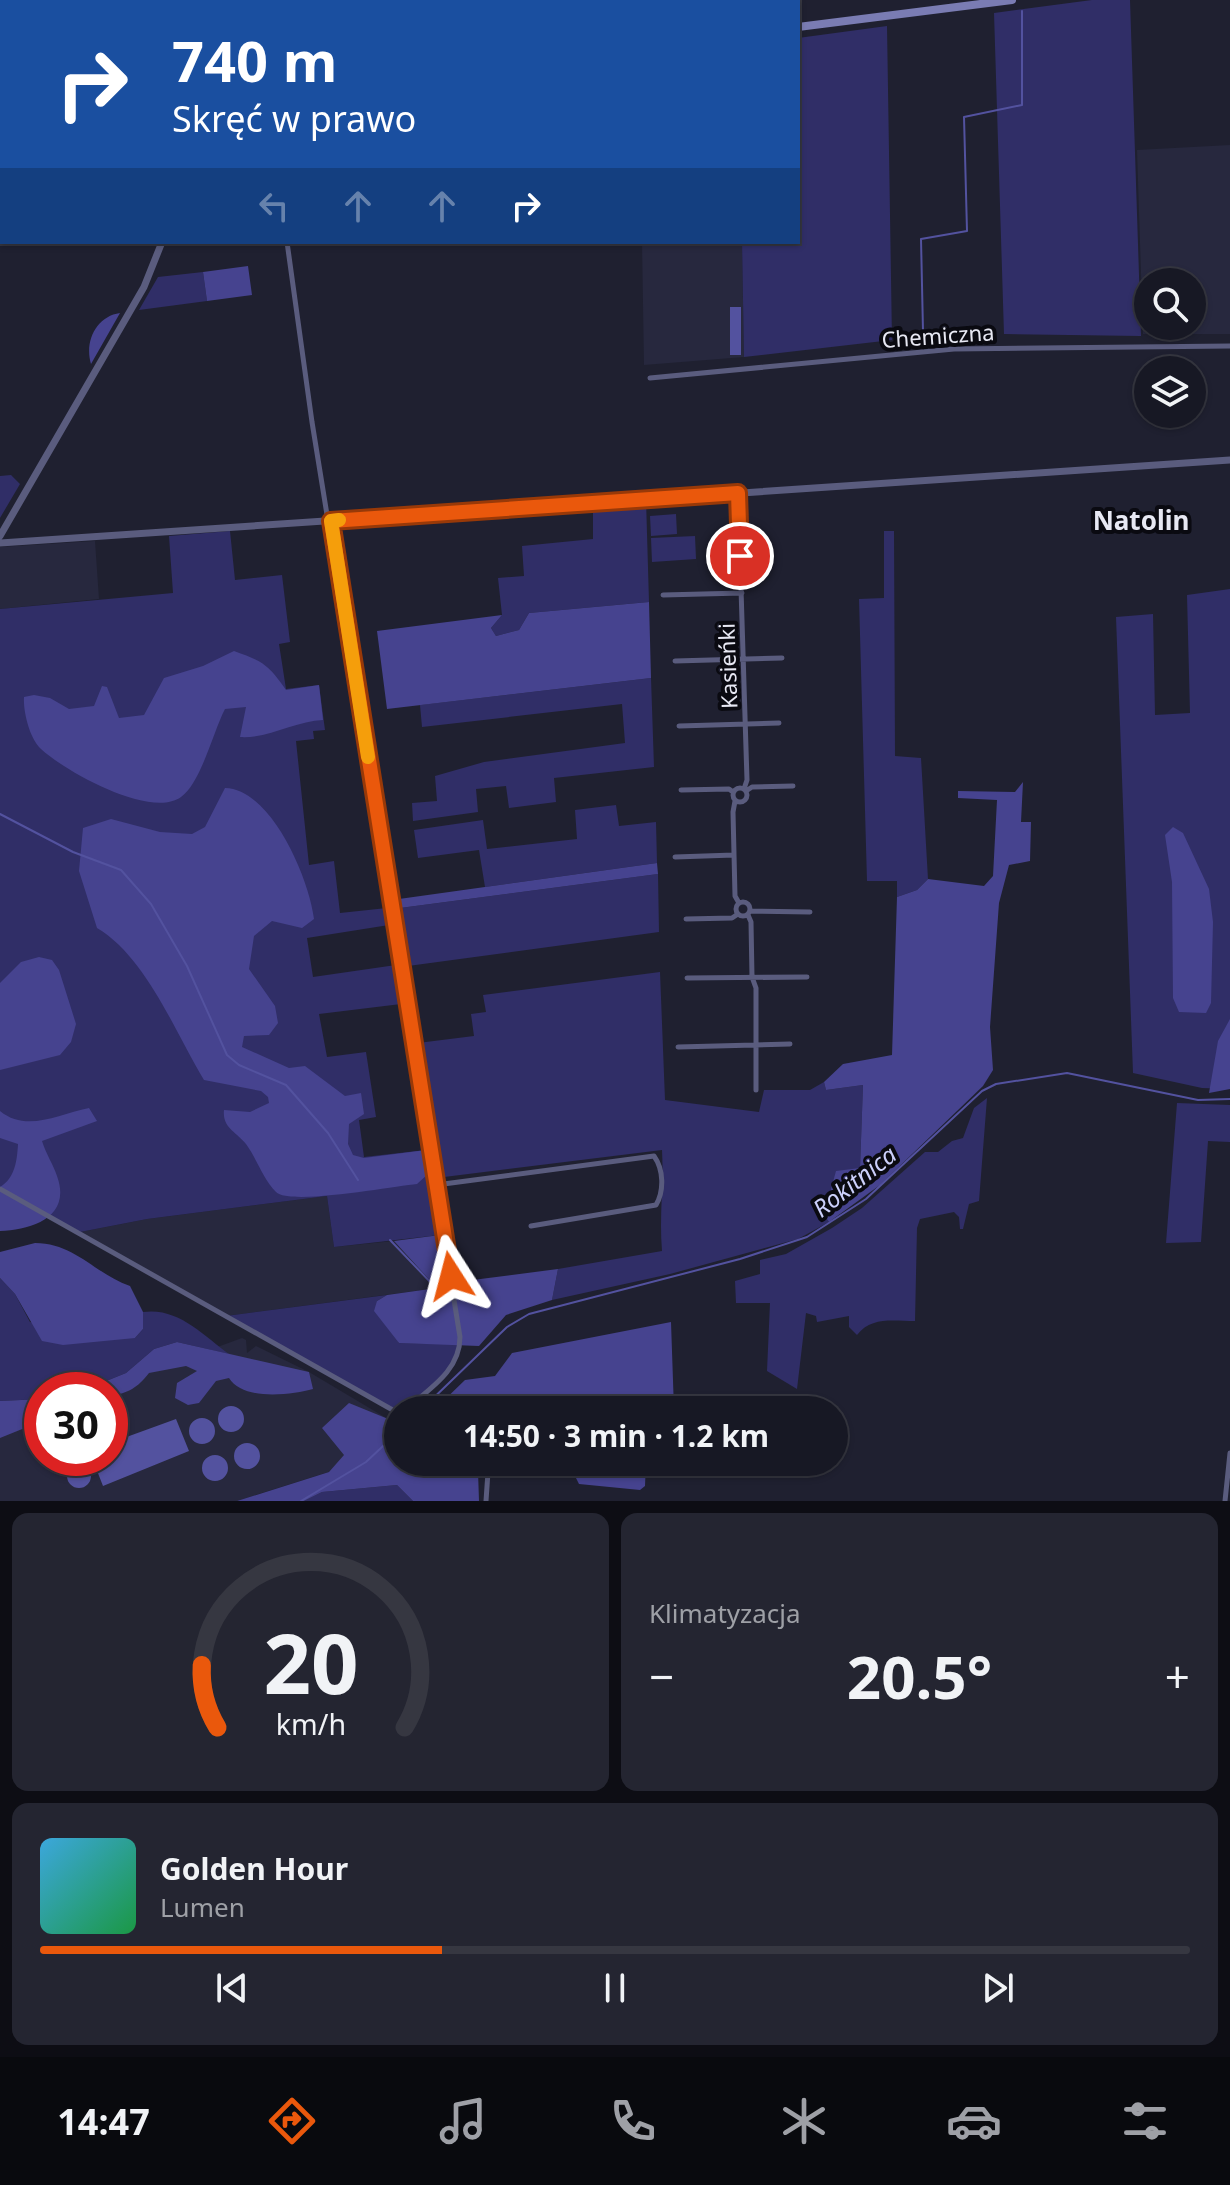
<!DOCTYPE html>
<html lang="pl">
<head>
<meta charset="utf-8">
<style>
	body { margin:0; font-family:"Noto Sans",sans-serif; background:#242531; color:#f1f3f6; height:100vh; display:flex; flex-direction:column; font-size:30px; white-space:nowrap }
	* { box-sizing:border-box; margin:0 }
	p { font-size:26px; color:#9ea0a6 }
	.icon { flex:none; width:44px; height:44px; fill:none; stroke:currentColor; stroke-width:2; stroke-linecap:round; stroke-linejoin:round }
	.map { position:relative; height:1501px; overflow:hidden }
	.side { display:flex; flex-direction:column; gap:12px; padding:12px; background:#0d0d14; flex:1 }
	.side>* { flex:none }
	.guide { position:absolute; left:0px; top:0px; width:800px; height:244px; box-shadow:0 2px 6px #0004,0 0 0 2px #363741; background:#1a4fa0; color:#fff; overflow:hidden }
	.controls { position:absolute; left:1134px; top:268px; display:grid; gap:16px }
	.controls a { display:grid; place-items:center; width:72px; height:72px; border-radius:50%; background:#171824; box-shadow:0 2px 6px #0004,0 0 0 2px #363741; font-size:40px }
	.speed { position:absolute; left:24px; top:1372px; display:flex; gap:16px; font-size:40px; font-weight:700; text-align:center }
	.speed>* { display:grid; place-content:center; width:104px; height:104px; border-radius:50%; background:#171824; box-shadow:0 2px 6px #0004,0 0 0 2px #363741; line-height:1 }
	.speed .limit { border:12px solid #d22; background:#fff; color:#111 }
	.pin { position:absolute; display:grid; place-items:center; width:68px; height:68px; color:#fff; margin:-34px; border:4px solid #fff; border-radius:50%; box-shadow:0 2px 8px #0007 }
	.me { position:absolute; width:88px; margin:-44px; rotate:351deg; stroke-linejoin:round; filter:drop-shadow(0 0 6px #0008) }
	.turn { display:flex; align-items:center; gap:28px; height:168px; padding:0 40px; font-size:36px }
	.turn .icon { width:104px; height:104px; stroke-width:2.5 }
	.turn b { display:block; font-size:56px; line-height:68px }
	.lanes { display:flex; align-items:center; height:76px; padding:0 40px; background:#0003; justify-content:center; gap:40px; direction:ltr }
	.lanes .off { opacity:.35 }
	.big { font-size:60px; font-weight:700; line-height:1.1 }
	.side .card { flex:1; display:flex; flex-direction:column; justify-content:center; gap:12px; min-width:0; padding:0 28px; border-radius:16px; background:#242531 }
	.side .dial { align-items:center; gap:0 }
	.dial svg { height:208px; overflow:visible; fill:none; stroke:#363741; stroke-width:7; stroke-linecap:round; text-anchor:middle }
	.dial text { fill:#f1f3f6; stroke:none }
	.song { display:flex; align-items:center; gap:24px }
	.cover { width:96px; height:96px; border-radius:12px; background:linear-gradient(135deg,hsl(200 70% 55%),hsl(140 70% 35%)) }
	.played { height:8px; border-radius:4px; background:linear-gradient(90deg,#ea580c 35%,#363741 35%) }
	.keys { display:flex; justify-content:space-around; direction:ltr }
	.heat { display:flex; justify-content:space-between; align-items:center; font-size:44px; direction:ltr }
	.side .tiles { flex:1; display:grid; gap:12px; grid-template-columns:1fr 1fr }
	.card:last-child { grid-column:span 2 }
	.trip { position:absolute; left:384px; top:1396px; width:464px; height:80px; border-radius:40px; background:#171824; box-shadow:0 2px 6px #0004,0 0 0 2px #363741; font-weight:700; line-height:80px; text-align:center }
	.menu { display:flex; height:128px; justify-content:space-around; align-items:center; background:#090a0e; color:#9ea0a6 }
	.menu .icon { width:56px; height:56px }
	.menu .current { color:#ea580c }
	.menu b { font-size:36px; color:#f1f3f6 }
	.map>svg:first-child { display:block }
	.built { fill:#27283e; fill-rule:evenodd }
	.green { fill:#302e67 }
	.forest { fill:#46438f }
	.water { fill:#53529f }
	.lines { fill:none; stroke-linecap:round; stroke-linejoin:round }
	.stream { stroke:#53529f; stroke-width:2 }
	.minor { stroke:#5a5c7e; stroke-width:5 }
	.tertiary { stroke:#5a5c7e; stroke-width:7 }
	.secondary { stroke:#7a7cb3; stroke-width:8 }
	.route-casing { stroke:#983908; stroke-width:20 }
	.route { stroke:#ea580c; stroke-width:14 }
	.slow { stroke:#f59e0b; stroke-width:14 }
	.labels { text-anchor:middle; stroke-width:8; stroke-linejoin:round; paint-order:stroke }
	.street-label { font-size:22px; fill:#e7e8f3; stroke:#0a0a11 }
	.water-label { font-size:24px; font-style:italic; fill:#ccd0fb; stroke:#0a0a11 }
	.quarter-label { font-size:26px; font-weight:bold; fill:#e7e8f3; stroke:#0a0a11 }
</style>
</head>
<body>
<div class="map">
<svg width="1230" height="1501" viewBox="0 0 1230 1501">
	<rect width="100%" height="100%" fill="#1f2030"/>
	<path class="built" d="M1230,145V334H1143L1137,150ZM1148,282H1192V326H1148Z
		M642,242H742L744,357L644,365Z
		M95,541L99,599L0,609V547Z
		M327,1196L334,1247L394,1241L438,1288L226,1316L80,1232L147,1219Z
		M242,1338L246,1340L247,1353L256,1346L309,1372L398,1425L357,1463L237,1501H0V1427L42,1411V1458H110V1390H100Z"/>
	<path class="green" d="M1092,0H1130L1141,336L1004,334L994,13Z
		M887,26L892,340L744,357L742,242H798V38Z
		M203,272L207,301L139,310L158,277Z
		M11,475L20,484L0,518V476Z
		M646,499L649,602L529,613L519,630L496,636L491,628L502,615L498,578L524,576L522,546L593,539V503Z
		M676,514L677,534L651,536L650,516Z
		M230,531L235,580L282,575L290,642L279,644L286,689L319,685L325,730L313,731L314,739L296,741L309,865L334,861L340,913L387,908L389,925L307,938L313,977L396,965L401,1004L319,1014L327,1057L366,1052L376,1117L359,1120L364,1157L426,1150L440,1235L334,1247L327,1196L147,1219L80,1232L0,1189V609L173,593L169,536Z
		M884,531H894L895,756L921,758L928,879L917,890L897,897V881H867L859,599L884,598Z
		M695,536L696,559L652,562L651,538Z
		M1230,589V1089L1202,1088L1133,1073L1116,617L1153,614L1155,715L1190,713L1187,595Z
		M651,678L654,767L554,778L556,802L509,808L506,786L476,789L478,812L413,821L412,803L437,801L435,776L484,762L625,743L622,704L422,727L420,705Z
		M616,805L619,826L656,822L657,863L485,887L479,850L418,858L414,830L483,820L487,849L577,839L575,810Z
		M658,874L659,932L408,966L400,908Z
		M660,972L665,1100L759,1112L764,1090H810L824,1082L826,1090L863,1085L860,1168L824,1215L829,1222L798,1239L670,1274L552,1300L558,1269L662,1251C659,1216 664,1185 662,1150L444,1177L418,1043L474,1036L471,1014L486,1012L483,995Z
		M987,1098L979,1201L969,1204L963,1229H960L959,1217L954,1212L920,1219L917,1228L915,1321C894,1321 871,1316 857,1335L849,1327V1316L817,1322L816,1316L806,1313L797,1389L767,1371L770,1303H736L735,1281L760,1274V1260L786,1254L832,1228L862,1208L925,1152H938L952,1141L963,1138L974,1108Z
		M1177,1103L1230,1105V1142L1208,1141L1201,1242L1166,1243Z
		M0,1278L15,1294L30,1322L135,1338L143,1329V1312C178,1307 203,1335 229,1354L177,1342L154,1349L126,1373L84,1390H42V1399L0,1401Z
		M387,1295L377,1301L399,1343L460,1344C459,1375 416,1398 398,1413L226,1316Z
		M397,1485L413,1501H304L322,1492Z"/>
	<path class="forest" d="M248,266L252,295L207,301L203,272Z
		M120,313L91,364C84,341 97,316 120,313Z
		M649,602L651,678L387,709L377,631L502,615L491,628L496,636L519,630L529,613Z
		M234,651C262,661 268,664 286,690L319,685L323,720C296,721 267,739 240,737L246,707L225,709C213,732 201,783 181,797C151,819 66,772 41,749C30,739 23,712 24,697L34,695L50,698L69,709L94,706L102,686L107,687L119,718L144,715L164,678L203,666Z
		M1023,782L1021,822H1031L1030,861L1009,865L999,903L990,1027L993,1070L983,1086L880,1185L829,1222L824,1215L836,1171L860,1168L863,1085L826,1090L824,1082L843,1064L892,1055L897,897L917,890L928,879L984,886L993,876L997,800L958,798V791L1015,792Z
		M225,788C271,789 309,878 314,919L302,928L272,921L254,936L249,969L275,1006L278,1023L269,1035L244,1036L242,1047L289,1068L305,1066L345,1096L361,1093L364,1114L349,1124L348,1144L353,1155L364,1158L426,1150L428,1174L417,1184C393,1186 290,1206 276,1192C263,1179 257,1159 246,1144C237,1132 222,1128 224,1110L250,1112L269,1103L268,1097L261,1091L204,1080C175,1032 146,957 97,928L79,871L83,828L111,819L160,832L192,834L205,827Z
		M1173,827L1183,833L1209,889L1213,922L1211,1003L1206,1013L1179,1012L1173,998L1172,882L1165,835Z
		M657,863L658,874L400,908L399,899Z
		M39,957L52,960L59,970L76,1024L71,1042L60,1055L0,1070V983L21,962Z
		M1230,1019V1089L1209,1093L1218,1041Z
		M89,1108L97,1121L42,1141C46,1154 53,1164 57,1176C72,1217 32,1230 0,1231V1187C15,1178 17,1161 18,1144L0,1138V1111C27,1133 58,1114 89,1108Z
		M440,1235L449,1283L558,1269L552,1300L506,1315L479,1346L399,1343L374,1311L377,1301L387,1295L437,1288L394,1241Z
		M35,1243C75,1243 95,1274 130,1286L143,1312V1329L135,1338L63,1345L42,1341L15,1294L0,1278V1252Z
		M671,1322L674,1410H434L465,1380L495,1376L512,1353Z
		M177,1342L309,1372L313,1389C291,1395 243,1401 229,1378L216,1381L199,1403L188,1405L175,1398L177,1383L197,1371L186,1366L149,1373C137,1388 129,1393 110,1396V1390H84L126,1373L154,1349Z
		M42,1399V1421L0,1438V1401Z
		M349,1403L398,1423V1462H473L478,1471L479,1501H413L397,1485L322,1492L304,1501H237L329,1472L344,1455L322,1428Z
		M577,1462H646L645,1486L640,1490L579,1484L575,1476Z"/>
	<path class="water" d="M730,307H741V355H730Z
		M218 1419a13 13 0 1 1 26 0a13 13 0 1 1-26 0Z
		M189 1431a13 13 0 1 1 26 0a13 13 0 1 1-26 0Z
		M176,1419L189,1451L103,1486L92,1458H110V1443Z
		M234 1456a13 13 0 1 1 26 0a13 13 0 1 1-26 0Z
		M202 1468a13 13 0 1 1 26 0a13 13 0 1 1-26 0Z
		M67 1476a12 12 0 1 1 24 0a12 12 0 1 1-24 0Z"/>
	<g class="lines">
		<path class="stream" d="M923,331L921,239L967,231L964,117L1022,105V11
			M0,814L73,852L121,870L151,904L187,966L227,1055L239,1065L286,1085L328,1133L358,1180
			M390,1240L435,1287
			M421,1410L507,1327L529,1314L740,1259L807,1237L866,1199L982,1091L996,1084L1067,1073L1198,1100L1230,1099
			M301,1501L366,1462L398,1432"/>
		<path class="minor" d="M315,2L316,0
			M0,218L2,217
			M287,242L312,422L460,1337C460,1371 429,1389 405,1410
			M650,378L954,349L1230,346
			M738,493L747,780L744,789
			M663,595L742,593
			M675,661L782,658
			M679,726L779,723
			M733 795a7 7 0 1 1 14 0a7 7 0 1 1-14 0Z
			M681,790L729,789L733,792
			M746,791L752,787L793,786
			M735,801L733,812L735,896L739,903
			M675,857L734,855
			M736 909a7 7 0 1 1 14 0a7 7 0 1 1-14 0Z
			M751,911L810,912
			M748,915L751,922L752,977L756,988V1090
			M686,919L732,918L738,914
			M687,978L807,977
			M678,1047L790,1044
			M436,1185L654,1156C664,1170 664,1191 656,1205L531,1226
			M0,1189L398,1413
			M484,1462L488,1472L486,1501
			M1225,1501L1230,1453"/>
		<path class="tertiary" d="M418,0V2
			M0,536L144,287L162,242
			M0,543L1230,460"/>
		<path class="secondary" d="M798,27L1012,0
			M0,85L2,86"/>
	</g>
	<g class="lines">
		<g class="route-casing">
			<path id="route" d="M451,1276L331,521L738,493L740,556"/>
		</g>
		<use href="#route" class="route"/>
		<path class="slow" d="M339,520L331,521L368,757"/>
	</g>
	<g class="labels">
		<g class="street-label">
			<text transform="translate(938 336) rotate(-4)" y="8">Chemiczna</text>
			<text transform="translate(728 666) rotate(-92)" y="8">Kasieńki</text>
		</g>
		<g class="water-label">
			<text transform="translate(855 1182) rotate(-38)" y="8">Rokitnica</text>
		</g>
		<g class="quarter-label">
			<text x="1141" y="530">Natolin</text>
		</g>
	</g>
</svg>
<div class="controls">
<a><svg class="icon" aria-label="search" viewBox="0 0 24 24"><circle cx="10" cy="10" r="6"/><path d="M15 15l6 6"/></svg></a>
<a><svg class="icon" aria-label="layers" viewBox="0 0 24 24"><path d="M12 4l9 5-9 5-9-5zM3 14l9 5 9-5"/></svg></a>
</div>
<div class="speed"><div class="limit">30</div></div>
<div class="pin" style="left:740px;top:556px;background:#d93025"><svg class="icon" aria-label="arrive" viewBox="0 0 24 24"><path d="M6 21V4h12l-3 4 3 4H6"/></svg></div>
<svg class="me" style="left:451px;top:1276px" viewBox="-20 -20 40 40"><path d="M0-17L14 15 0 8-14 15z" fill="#ea580c" stroke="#fff" stroke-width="4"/></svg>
<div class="trip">14:50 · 3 min · 1.2 km</div>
<div class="guide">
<div class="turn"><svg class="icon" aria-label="right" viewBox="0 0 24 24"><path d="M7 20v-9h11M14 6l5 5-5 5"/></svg><div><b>740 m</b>Skręć w prawo</div></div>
<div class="lanes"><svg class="icon off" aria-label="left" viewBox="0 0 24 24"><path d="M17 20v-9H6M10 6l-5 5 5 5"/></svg><svg class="icon off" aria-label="ahead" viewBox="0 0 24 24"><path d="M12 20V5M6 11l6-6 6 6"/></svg><svg class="icon off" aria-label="ahead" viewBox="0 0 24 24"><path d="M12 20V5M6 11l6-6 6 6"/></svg><svg class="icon" aria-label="right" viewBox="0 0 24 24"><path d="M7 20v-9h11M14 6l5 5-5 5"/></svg></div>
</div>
</div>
<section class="side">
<div class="tiles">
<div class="card dial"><svg viewBox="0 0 100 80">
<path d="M14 69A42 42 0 1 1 86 69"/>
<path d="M14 69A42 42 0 0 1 8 45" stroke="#ea580c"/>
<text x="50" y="56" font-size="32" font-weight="700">20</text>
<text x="50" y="72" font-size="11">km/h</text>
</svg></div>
<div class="card"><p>Klimatyzacja</p>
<div class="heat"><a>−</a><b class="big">20.5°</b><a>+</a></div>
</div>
<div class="card">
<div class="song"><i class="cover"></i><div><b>Golden Hour</b><p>Lumen</p></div></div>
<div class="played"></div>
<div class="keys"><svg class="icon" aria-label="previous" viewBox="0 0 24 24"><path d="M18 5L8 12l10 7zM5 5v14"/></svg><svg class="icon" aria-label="pause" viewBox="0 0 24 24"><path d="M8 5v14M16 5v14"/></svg><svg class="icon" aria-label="next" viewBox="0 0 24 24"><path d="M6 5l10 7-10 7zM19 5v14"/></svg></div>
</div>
</div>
</section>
<nav class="menu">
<b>14:47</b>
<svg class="icon current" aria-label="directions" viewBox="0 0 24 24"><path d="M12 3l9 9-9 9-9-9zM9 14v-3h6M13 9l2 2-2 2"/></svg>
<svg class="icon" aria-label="music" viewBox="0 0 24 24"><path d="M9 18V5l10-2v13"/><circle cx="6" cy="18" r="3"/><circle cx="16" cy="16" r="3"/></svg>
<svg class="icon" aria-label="phone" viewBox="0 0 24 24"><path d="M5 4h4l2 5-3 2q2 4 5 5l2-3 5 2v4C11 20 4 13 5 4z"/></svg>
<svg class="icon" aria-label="climate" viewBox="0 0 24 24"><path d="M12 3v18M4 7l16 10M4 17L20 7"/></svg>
<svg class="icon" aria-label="car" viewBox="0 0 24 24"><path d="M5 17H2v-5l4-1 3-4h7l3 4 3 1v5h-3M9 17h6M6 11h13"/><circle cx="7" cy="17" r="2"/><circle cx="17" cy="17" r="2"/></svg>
<svg class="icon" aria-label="filters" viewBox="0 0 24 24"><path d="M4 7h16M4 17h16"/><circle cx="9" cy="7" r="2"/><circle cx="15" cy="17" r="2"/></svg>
</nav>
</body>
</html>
